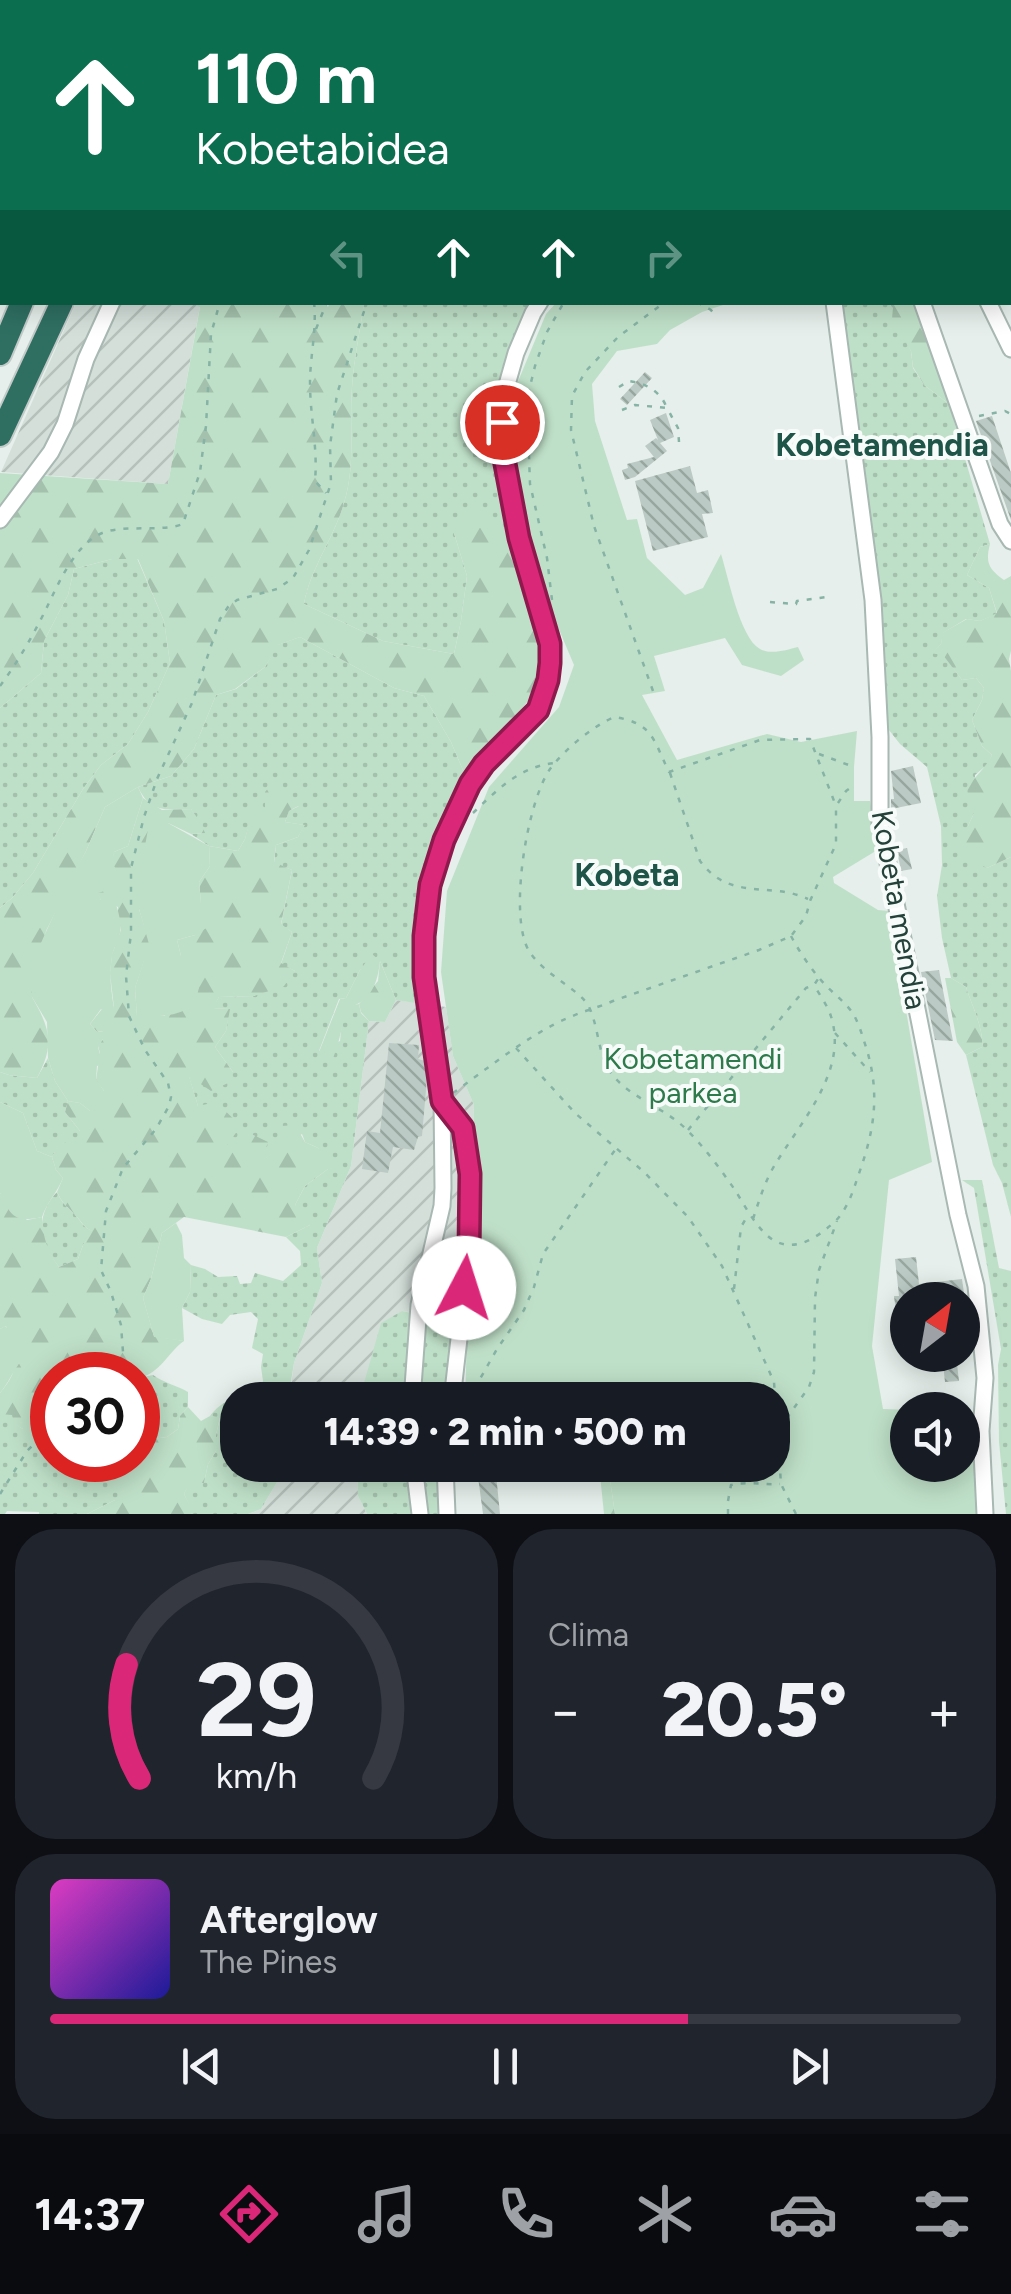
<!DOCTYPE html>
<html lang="es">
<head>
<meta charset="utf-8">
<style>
	body { margin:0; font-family:Figtree,sans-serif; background:#20242c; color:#f1f3f6; height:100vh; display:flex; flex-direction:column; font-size:38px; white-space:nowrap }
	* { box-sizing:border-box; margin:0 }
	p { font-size:32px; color:#9ea1a6 }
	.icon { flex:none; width:55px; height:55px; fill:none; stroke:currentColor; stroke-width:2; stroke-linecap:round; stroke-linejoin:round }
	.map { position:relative; height:1514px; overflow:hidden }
	.sheet { display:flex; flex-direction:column; gap:15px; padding:15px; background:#0d0f14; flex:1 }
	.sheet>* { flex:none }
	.guide { position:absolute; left:0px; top:0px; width:1012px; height:305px; box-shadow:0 5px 25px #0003; background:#0b6e4f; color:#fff; overflow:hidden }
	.needle { width:65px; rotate:31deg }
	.buttons { position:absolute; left:890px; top:1282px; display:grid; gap:20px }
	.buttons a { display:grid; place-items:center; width:90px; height:90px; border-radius:50%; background:#171b24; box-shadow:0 5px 25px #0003; font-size:50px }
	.speed { position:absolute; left:30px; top:1352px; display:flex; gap:20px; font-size:50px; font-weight:700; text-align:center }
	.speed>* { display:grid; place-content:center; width:130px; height:130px; border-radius:50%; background:#171b24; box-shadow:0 5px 25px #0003; line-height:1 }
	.speed .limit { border:15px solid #d22; background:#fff; color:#111 }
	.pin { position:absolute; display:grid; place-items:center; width:85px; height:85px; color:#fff; margin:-42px; border:5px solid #fff; border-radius:50%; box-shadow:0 2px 10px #0007 }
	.me { position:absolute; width:110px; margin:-55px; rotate:5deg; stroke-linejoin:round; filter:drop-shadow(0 0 8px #0008) }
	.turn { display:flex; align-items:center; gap:35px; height:210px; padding:0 30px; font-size:45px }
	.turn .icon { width:130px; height:130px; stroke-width:2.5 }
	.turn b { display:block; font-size:70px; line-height:85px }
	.lanes { display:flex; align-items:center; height:95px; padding:0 30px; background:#0003; justify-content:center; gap:50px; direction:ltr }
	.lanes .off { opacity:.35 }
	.big { font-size:75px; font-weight:800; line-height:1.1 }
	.sheet .tile { flex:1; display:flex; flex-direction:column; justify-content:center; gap:15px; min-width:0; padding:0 35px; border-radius:40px; background:#20242c }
	.sheet .dial { align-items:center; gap:0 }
	.dial svg { height:260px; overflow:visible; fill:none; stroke:#363941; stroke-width:7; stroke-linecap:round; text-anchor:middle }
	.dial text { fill:#f1f3f6; stroke:none }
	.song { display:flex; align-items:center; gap:30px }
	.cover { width:120px; height:120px; border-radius:15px; background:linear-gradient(135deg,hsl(310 70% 55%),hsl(240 70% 35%)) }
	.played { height:10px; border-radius:5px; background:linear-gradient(90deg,#db2777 70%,#363941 70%) }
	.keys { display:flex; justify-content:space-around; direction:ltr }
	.heat { display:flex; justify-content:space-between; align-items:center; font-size:55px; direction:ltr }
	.sheet .tiles { flex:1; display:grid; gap:15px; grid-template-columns:1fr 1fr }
	.tile:last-child { grid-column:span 2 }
	.trip { position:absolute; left:220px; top:1382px; width:570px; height:100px; border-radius:40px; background:#171b24; box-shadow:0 5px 25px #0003; font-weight:800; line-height:100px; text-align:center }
	.tabs { display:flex; height:160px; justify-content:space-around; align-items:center; background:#090b0e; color:#9ea1a6 }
	.tabs .icon { width:70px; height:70px }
	.tabs .on { color:#db2777 }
	.tabs b { font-size:45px; color:#f1f3f6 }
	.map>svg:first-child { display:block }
	.industrial { fill:url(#industrial-furrows) }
	.grass { fill:url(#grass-dots) }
	.forest { fill:url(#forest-firs) }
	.green { fill:#bfe0c8 }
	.building { fill:url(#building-back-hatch) }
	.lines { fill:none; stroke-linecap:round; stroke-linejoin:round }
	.minor-casing { stroke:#a8b8b2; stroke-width:19 }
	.highway-casing { stroke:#c2cac8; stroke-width:26 }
	.path { stroke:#86b3a5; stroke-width:2.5; stroke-dasharray:5 8; stroke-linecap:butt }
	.minor { stroke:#fff; stroke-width:15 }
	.highway { stroke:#2f6f62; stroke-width:22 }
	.route-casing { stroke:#8e194d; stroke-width:25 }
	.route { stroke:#db2777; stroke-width:18 }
	.labels { text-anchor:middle; stroke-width:8; stroke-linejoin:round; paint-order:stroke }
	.street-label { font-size:30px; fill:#24423a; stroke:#f7fbf9 }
	.park-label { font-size:30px; fill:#2d7a4b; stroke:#f7fbf9 }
	.neighbourhood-label { font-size:32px; font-weight:bold; fill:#1f5548; stroke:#f7fbf9 }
</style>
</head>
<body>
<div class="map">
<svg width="1011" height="1514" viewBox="0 0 1011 1514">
	<defs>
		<pattern id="industrial-furrows" width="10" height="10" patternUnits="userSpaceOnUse" patternTransform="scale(2.5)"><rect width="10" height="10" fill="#d4dfda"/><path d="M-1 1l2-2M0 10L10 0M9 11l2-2" fill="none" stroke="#b6c1bc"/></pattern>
		<pattern id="grass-dots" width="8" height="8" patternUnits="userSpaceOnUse" patternTransform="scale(2.5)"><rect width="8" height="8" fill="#bfe0c8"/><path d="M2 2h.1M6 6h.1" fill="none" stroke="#a4c1ad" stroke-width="1.8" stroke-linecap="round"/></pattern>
		<pattern id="forest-firs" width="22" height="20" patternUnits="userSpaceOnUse" patternTransform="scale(2.5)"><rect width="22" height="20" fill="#bfe0c8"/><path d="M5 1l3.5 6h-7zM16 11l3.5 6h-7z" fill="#a4c1ad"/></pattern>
		<pattern id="building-back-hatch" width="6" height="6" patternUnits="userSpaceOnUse" patternTransform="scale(2.5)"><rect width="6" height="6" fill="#bbcac4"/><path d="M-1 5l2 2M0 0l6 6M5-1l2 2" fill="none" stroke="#98a6a0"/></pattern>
	</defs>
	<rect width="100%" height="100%" fill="#e6efeb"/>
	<path class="industrial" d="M192,302L200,306L168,484L1,472L76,303Z
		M396,1000L446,1007L453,1056L474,1105L466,1330L445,1318L402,1311L364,1383L363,1400H289L294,1363L322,1283L317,1248L351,1166L369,1021L385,1022Z
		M283,1465H357L358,1496L367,1514H248L261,1509L283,1472Z"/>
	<path class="grass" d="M364,303H532C523,316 518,329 511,344C478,424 493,483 520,561L454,533L467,576L461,621L454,654L383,641L304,604C310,569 334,538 344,503C356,464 349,427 352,387C354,359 360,331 364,303Z
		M841,303H888L893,308L911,351L913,368L924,385L949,404L990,544L980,547L967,575L989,588L997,614L980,621L966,619L943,633L941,644L932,653L943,654L962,680L976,678L984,688L982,700L972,720L982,746L992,755L988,764L975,775L974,813L968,826L987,868L1011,857V1217L1002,1183L993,1165L966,1055L982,1047C984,1029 972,1006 966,987L951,978L942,938L937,896L942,865L941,826L927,767L900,744L885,725Z
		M137,558L164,621L170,663L148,712L128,744L101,765L83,789L33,873L12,898L0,908V708L41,673L44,641L68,595L74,569L112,559Z
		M300,637L394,688L424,696L451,742L465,775C428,850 407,919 421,1004L396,1000L380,961L360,970L346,998L339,999L319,1051L340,1041L342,1021L349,1006L359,1004L361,1013L369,1021L351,1166L317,1248L322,1283L294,1363L288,1400H238V1465H283V1472L261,1509L248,1514H191L192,1511L184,1494L189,1483H204L208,1464L216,1451V1435L220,1418L210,1416C223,1400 237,1395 257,1393L263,1381L261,1367L263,1354L252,1348L258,1319L251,1312L230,1315L222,1324L202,1319L182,1308L190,1292L191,1265L205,1269L218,1277L237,1276L240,1284L251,1283L255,1273L283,1281L301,1265L300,1251L286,1237L310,1225L295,1205L305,1186L328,1169L318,1148L305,1142L302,1134L260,1162L222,1149L198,1106L188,1074L233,1072L215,1047L226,1031L229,1009L212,1008L219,997L254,996L295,971L281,964L292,932L281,925L292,870L274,863L276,845L298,837L304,825L285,822L289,811L299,806L265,813L254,808L245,839L238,851L209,846L191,834L204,833L191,809C166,810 150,813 138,787L171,776L194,749L216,695L236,689L265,667L277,645Z
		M48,1058L55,1081L68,1101L65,1112L80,1131V1144L60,1143L52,1157L37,1151L23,1113L0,1102V1072L9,1075L37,1078Z
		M962,1180H982L999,1268L1011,1271V1514H1006L999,1442L998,1365L1001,1349L974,1188Z
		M57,1192C64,1207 67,1205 76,1216C83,1223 82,1227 93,1231L83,1245L78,1259L59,1267C40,1243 34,1216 57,1192Z
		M402,1311L412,1313L408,1339L407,1400H363L364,1383L381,1323Z
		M429,1315L454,1322L447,1400H419L423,1349Z
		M153,1375C164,1383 176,1385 188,1392V1407L180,1416L178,1429L167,1437L138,1441V1434L155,1431L151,1411L138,1406V1378Z
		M52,1400L48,1409L52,1413V1432L44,1445L52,1441V1460H117L113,1466L120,1475L129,1500H115L87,1514H39V1512L7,1511L5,1514H0V1414H13L15,1424L23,1429L42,1421L40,1409L45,1401Z
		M357,1465H407L413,1514H367L358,1496Z
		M423,1465H440L441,1514H429Z"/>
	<path class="forest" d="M323,302L328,307L330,303H364C360,331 354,359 352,387C349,427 356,464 344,503C334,538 310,569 304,604L383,641L454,654L461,621L467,576L454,533L465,513L480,506L499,525L520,561L546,657L541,686L465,775L451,742L424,696L394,688L300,637L278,645L265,667L235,689L216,695L194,749L171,776L138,787L105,807L86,851L46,931L32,997C50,1028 55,1045 37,1078L9,1075L0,1072V908L12,898L33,873L83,789L101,765L128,744L148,712L170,663L164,621L138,559H112L74,569L68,595L44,641L41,673L0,708V473L168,484L200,307L192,303Z
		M888,303H917L949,404L924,385L913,367L911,351L892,319L893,308Z
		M990,544C985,563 989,569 1004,580L1011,576V651L1009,659L1011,671V857L987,868L969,859L959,845L960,832L968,826L974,813L970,807L967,788C975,776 986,768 992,755L982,746L972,720L982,700L984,688L976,678L962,680L943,655L931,653L941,644L942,633L967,619L980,621L997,613L989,588L967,575L980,547Z
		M275,780L283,783L281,795L288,793L300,805L289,811L285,822L305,825L298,837L276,845L274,862L292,870L281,924L292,932L281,963L295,971L284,986L254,996L219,997L213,1008L230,1009L226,1031L215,1047L233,1072L228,1083L211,1091L189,1076L198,1106L216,1102L241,1126L227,1145L245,1131L268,1142L262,1160L277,1150L282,1126L295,1125L305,1142L318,1148L328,1157V1169L305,1186L295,1205L308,1212L310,1225L286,1237L184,1217L162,1233L151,1279L143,1298L154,1336L184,1341C167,1353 161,1373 139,1378L138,1375H52V1400L45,1401L40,1409L42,1421L39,1431L23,1429L14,1424L12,1415L0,1414V1393C23,1366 15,1356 6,1326L0,1329V1193L27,1220L42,1217C43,1237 47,1251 59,1267L78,1259L83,1245L92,1231C83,1227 83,1223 76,1216C66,1204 65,1208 57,1192L63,1178L56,1170L52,1157L59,1143H80V1131L65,1112L68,1101L80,1103L90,1111L104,1091L96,1080L100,1053L98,1046L103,1039V1031L97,1032L90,1024L102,1009L114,1008L110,973L112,954L121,930L118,919V907L101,900L97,893L109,877L114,852L128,846L143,798L162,810L191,809L201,823L205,833L191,834L168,823L139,909L150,944L135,988L137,1016H165L181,956L177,940L195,935L201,903L199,882L210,866L209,846L238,851L245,839L253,807L265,812V792Z
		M380,961L396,1000L385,1022L369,1021L361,1012L359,1004L378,981Z
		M945,978H951L966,987C972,1006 984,1029 982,1047L966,1055L957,1042Z
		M138,1406L151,1410L156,1422L155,1432L138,1434Z
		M188,1407L201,1421L210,1416L220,1417L216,1435V1451L208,1464L204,1483H190L184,1494L193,1511L191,1514H87L115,1500L128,1499L124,1490L115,1482L120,1475L113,1466L117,1460H138V1441L167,1437L178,1429L180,1416Z
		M599,1465H608L615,1514H604Z"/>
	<path class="green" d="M556,303H729L702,312L670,330L657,344L617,351L592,384L595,421L627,520L637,519L647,558L685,595L703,588L721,554C728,576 740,638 760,649C771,655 786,650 798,647L804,660L781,676L742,665L725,638L654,656L665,691L642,695L677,760L767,734L801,742L857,731L854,767V801H870L879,849L833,877L834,883L878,910L889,911L932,1162L889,1180L872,1346L883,1409L912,1410H908V1465H962L963,1412H971L978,1514H615L608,1465H772V1400H465L474,1105L453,1056L441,972L447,891L489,787L559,707L574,665L541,587L513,478L507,416L514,391L546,314Z
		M138,787L143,798L128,846L114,852L113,865L118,871L109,877L108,890L98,893L101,900H114C118,908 122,924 120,933C119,941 113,948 112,957C109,974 111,991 114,1008L108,1014L101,1009L90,1024L97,1032L104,1031L103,1039L98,1047L100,1054L110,1063L97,1066L96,1079L104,1091L113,1096L116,1108L107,1115L90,1111L80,1103L68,1101L55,1081L48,1058L47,1022L32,997L31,965L69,881L86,851L105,807Z
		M168,823L209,846L210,866L199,882L201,903L216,909L213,924L195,935L177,940L181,956L200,968C202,1016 178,1016 137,1017L135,988L149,944L139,909L140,873L149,824Z
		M372,954L380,961C378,982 371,1002 349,1007C341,1023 341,1040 333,1058L319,1052L340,999L346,998L360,970Z
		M0,1102L23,1113L37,1151L52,1157L56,1170L63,1178C57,1193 47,1202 42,1217C14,1223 11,1216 0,1193Z
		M176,1223L182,1235L184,1258L191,1265L190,1292L182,1308L184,1341L154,1337L143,1298L151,1279L162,1233Z
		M5,1326L31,1352C13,1366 14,1376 0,1393V1329Z"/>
	<path class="building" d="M645,372L652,378L627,405L620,399Z
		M666,413L674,437L660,443L667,451L635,477L625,480L622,470L628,468L627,464L654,457L645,446L656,438L658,440L650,420Z
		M992,416L1011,473V520L976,421Z
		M690,466L697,493L708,490L713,513L702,514L708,537L653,551L635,481Z
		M913,766L921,803L896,808L895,814H891V799H894L891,771Z
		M907,848L912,869L901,871L897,850Z
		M939,970L953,1041L935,1040L921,972Z
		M389,1043L419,1045L418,1059L425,1061L427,1078L422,1136L418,1137L414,1150L393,1147L388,1173L362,1169L367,1131L380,1133Z
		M916,1257L919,1284L962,1279L967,1314H962V1300H908V1355H901L894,1296H899L895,1259Z
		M942,1355H956L959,1381L945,1382Z
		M496,1474L500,1514H483L478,1477Z"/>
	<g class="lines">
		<g class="minor-casing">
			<path id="minor" d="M36,2L37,0
				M207,2V0
				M892,2L894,0
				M961,2L962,0
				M0,87L2,81
				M834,302L873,600L880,737V823L958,1215L976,1286L985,1378L981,1431L985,1514
				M922,302L1000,524L1011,541
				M988,302L1011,349
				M0,520L51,452L65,424L86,359L112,302
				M442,1101L463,1128L469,1174V1251L452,1400
				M412,1400L419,1305L442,1206L443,1188L442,1101L424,977V936L430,885L444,840L470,784L484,764L538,710L549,680L550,644L519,538L501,447L504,395L516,353L533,313L540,302
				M414,1465L420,1514
				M445,1465L447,1514"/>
		</g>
		<g class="highway-casing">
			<path id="highway" d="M149,2L150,0
				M183,2V0
				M0,354L22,302
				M0,435L62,302"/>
		</g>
		<path class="path" d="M440,0V2
			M500,0L501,2
			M855,2L856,0
			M1010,20H1011
			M1010,86H1011
			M1010,267L1011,265
			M314,302C317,330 310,356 310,383C310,416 318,448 315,481L326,493
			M697,302L711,310L716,317
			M316,329L327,302
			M619,387L629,381C645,383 660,391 666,406
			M622,410L635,405L667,408L678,428L679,442
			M979,416L1005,411L1011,414
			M552,600L547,558L530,484L527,399L535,366L547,332L564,302
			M770,602L796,604L797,601L826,597
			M0,686C18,662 35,632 48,605C59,582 74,548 98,535C119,523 159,533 183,524L200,472L206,426L211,334L220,302
			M653,691L594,526L571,430L572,396L585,372L618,337L665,302
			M819,754L854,767
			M670,773L700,861C730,902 770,881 808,899
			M473,813C497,790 519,767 554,763
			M791,936C799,951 809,966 820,979C830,991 843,1000 852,1012C859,1023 862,1035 866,1047C881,1095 874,1133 857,1179C852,1195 845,1214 831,1225C817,1237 797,1251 777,1242C760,1235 745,1206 735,1190C721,1170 705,1148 688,1131C667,1109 635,1100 615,1078C597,1058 600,1030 589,1007C581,990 544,975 529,951C508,916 527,802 550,769C565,749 592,727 614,717C653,723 653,739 669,772L760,740L810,739L836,806
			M835,1033L870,1072
			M516,1048L575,1113L644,1172L688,1217L722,1266L774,1382L781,1484L796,1514
			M453,1093C487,1069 531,1033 568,1018C583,1011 597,1008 613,1001L759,950L791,936L806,916L810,901L836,844V806L846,791L854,785
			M688,1130L806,988L814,985L818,979
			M753,1219C759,1201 764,1184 773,1168C798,1125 847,1074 832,1020C829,1007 820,996 814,985
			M734,1289L741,1227L748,1215
			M113,1375L117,1370L123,1352L121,1325L111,1292L101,1270L106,1211L123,1168L156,1129L169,1106L171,1097L168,1083L145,1050L129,1016L126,976L131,933V868L144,817L157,779L192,703L220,619L228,607L237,600L277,589L293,578L309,550L331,483L330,446L337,394L367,302
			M468,1400L497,1349L524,1310L534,1287L543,1254L615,1150
			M779,1429L809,1387L814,1372L815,1298L819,1270L837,1221
			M0,1494L27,1451L52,1426
			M728,1514V1501L731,1485C747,1481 763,1485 780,1484"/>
		<use href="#minor" class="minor"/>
		<use href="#highway" class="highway"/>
	</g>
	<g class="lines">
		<g class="route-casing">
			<path id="route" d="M464,1288L469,1251L470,1174L463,1128L442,1101L424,977V936L430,885L444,840L470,784L484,764L538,710L548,680L550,663V644L519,538L502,448V422"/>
		</g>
		<use href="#route" class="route"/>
	</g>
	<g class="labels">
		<g class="street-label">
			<text transform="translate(899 910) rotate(80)" y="10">Kobeta mendia</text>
		</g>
		<g class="park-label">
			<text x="693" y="1069">Kobetamendi<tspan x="693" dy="34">parkea</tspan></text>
		</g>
		<g class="neighbourhood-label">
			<text x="882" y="456">Kobetamendia</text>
			<text x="627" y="886">Kobeta</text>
		</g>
	</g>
</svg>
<div class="buttons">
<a><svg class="needle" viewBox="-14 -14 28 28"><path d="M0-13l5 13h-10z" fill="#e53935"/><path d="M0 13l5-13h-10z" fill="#9ea1a6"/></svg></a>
<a><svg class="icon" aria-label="sound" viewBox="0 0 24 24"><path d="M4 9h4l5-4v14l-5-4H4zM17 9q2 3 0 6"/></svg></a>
</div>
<div class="speed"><div class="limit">30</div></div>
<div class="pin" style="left:502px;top:422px;background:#d93025"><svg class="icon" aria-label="arrive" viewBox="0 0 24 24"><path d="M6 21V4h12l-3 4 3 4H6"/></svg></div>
<svg class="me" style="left:464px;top:1288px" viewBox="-20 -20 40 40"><circle r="19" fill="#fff"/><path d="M0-13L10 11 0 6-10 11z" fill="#db2777"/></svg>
<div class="trip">14:39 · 2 min · 500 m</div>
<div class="guide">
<div class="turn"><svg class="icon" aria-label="ahead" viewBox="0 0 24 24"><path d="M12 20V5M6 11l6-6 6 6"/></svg><div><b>110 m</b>Kobetabidea</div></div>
<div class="lanes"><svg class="icon off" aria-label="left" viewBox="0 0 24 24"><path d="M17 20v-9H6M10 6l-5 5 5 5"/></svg><svg class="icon" aria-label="ahead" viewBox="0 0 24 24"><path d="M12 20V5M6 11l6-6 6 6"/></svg><svg class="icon" aria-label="ahead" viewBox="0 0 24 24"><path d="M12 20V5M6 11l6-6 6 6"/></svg><svg class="icon off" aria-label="right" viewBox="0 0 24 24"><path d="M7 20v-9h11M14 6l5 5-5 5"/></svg></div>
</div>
</div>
<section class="sheet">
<div class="tiles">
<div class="tile dial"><svg viewBox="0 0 100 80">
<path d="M14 69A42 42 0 1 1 86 69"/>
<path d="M14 69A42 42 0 0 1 10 34" stroke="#db2777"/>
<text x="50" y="56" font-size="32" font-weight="700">29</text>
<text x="50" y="72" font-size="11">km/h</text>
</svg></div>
<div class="tile"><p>Clima</p>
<div class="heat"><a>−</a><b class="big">20.5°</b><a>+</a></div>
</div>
<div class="tile">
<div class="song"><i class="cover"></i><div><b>Afterglow</b><p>The Pines</p></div></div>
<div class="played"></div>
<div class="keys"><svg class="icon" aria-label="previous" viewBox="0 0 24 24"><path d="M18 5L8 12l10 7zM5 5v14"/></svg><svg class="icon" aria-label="pause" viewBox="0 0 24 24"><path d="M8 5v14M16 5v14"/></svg><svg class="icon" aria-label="next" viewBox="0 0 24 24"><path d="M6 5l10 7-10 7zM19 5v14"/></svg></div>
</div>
</div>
</section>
<nav class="tabs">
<b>14:37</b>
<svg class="icon on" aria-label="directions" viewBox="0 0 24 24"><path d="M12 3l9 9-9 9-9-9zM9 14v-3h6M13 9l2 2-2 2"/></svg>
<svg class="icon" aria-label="music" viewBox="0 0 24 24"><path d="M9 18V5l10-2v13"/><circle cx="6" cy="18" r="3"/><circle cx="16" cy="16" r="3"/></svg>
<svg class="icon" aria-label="phone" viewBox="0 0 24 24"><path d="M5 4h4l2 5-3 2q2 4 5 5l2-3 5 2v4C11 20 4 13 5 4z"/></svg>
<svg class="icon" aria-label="climate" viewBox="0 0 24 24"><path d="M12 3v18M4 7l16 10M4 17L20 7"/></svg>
<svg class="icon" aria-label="car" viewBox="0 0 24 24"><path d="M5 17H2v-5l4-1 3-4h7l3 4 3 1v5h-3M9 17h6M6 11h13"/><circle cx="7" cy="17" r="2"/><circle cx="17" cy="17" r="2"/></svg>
<svg class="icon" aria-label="filters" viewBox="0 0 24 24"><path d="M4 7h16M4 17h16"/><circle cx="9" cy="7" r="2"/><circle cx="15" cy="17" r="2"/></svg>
</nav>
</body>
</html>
